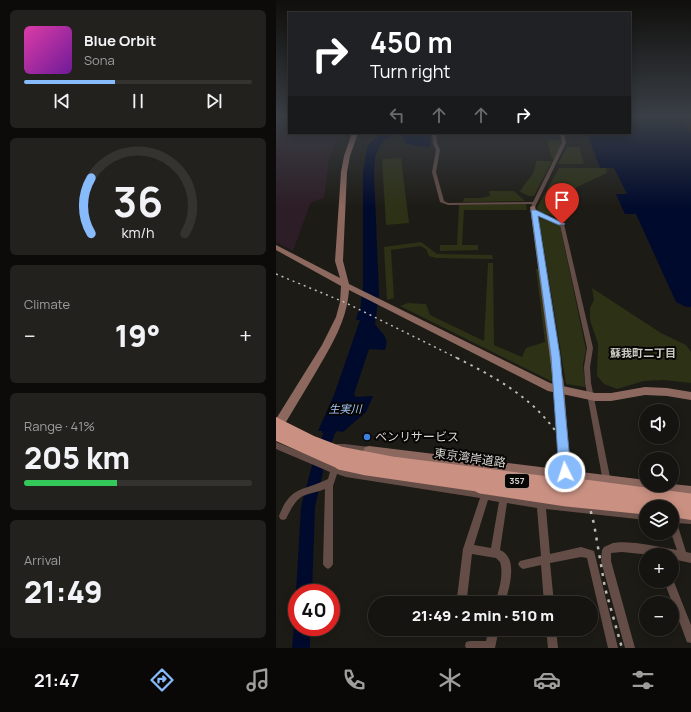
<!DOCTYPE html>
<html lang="en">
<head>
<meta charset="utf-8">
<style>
	body { margin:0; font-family:Manrope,"Noto Sans JP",sans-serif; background:#23211e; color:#f1f3f6; height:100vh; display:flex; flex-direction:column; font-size:15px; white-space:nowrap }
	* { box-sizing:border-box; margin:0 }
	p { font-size:13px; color:#9e9e9f }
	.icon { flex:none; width:22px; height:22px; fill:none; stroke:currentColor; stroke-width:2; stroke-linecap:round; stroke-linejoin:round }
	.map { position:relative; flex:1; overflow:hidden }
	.details { display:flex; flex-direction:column; gap:10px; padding:10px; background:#0c0b09; width:276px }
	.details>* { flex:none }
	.guide { position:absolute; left:12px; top:12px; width:343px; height:122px; border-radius:0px; box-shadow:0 2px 10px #0003,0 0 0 1px #353330; background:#202124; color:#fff; overflow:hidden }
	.fabs { position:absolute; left:363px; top:404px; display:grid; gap:8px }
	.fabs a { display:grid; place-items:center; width:40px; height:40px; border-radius:50%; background:#161410; box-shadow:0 2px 10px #0003,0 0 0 1px #353330; font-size:20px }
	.speed { position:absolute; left:12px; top:584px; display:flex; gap:8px; font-size:20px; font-weight:700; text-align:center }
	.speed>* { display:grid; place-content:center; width:52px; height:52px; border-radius:50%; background:#161410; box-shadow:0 2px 10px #0003,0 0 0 1px #353330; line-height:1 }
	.speed .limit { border:6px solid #d22; background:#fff; color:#111 }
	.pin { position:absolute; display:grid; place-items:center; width:34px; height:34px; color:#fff; margin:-41px -17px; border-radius:50% 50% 50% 0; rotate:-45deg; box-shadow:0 0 4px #0007 }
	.pin .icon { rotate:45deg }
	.me { position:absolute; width:44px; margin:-22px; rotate:356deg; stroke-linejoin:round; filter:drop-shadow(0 0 3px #0008) }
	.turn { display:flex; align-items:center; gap:14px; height:84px; padding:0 16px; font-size:18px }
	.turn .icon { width:52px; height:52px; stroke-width:2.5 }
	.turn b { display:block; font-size:28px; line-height:34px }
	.lanes { display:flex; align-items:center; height:38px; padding:0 16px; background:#0003; justify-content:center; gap:20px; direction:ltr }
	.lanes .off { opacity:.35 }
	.big { font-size:30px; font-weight:800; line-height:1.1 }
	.details .card { flex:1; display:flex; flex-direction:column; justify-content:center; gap:6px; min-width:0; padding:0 14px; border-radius:6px; background:#23211e }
	.details .dial { align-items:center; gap:0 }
	.dial svg { height:104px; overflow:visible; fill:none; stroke:#353330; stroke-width:7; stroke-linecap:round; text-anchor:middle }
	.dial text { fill:#f1f3f6; stroke:none }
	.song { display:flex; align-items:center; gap:12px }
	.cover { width:48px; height:48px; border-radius:6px; background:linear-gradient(135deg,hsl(320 70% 55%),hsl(280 70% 35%)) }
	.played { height:4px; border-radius:2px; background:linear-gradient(90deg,#88bbfc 40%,#353330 40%) }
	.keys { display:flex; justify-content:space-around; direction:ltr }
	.heat { display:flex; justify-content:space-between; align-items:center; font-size:22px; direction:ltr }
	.charge { height:6px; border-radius:3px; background:linear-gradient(90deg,#34c759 41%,#353330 0) }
	.trip { position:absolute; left:92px; top:596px; width:230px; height:40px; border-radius:20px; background:#161410; box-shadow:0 2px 10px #0003,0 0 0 1px #353330; font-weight:800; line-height:40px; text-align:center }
	.tabs { display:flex; height:64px; justify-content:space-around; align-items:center; background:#090806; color:#9e9e9f }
	.tabs .icon { width:28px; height:28px }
	.tabs .current { color:#88bbfc }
	.tabs b { font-size:18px; color:#f1f3f6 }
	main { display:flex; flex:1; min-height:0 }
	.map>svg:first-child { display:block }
	.industrial { fill:#2d1d26 }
	.green { fill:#2d3115 }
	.water { fill:#000a2c }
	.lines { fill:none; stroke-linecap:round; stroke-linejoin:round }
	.river { fill:#000a2c; fill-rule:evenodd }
	.street { fill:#644d47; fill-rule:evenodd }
	.secondary { fill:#8d685f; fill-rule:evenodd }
	.highway { fill:#ca9182; fill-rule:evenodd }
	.rail-far2 { stroke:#bdbbb7; stroke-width:1.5; stroke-dasharray:2 4; stroke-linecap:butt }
	.rail-far1 { stroke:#bdbbb7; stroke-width:2; stroke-dasharray:2.5 5; stroke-linecap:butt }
	.rail { stroke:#bdbbb7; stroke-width:2.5; stroke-dasharray:3 6; stroke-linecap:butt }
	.secondary-bridge-far1 { stroke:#8d685f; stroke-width:11 }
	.secondary-bridge { stroke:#8d685f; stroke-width:14 }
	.highway-bridge-far1 { stroke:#ca9182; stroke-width:14 }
	.highway-bridge { stroke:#ca9182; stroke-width:17 }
	.route { fill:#88bbfc; stroke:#587aa4 }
	.shop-dot { fill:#3f7fe0; stroke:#070604; stroke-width:1.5 }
	.labels { text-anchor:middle; stroke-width:4; stroke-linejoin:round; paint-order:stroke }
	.shield { fill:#070604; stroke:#999895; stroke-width:1 }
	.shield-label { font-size:9px; font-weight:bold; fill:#d8d7d3 }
	.neighbourhood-label { font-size:11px; font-weight:bold; fill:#d0cfc6; stroke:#070604 }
	.water-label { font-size:11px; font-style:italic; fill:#a7c7fc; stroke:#070604 }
	.near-poi-label { font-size:12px; fill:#d8d7d3; stroke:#070604; text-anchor:start }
	.near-street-label { font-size:12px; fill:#d8d7d3; stroke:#070604 }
</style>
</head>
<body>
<main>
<section class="details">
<div class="card">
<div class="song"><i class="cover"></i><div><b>Blue Orbit</b><p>Sona</p></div></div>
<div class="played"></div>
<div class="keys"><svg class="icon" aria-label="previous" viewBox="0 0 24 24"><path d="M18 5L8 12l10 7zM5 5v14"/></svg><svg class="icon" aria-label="pause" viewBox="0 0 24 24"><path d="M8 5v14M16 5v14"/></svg><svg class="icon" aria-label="next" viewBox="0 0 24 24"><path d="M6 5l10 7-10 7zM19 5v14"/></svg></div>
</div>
<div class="card dial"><svg viewBox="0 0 100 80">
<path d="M14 69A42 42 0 1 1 86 69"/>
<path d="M14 69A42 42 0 0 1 14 26" stroke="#88bbfc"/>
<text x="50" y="56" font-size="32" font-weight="700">36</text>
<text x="50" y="72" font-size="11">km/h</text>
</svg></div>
<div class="card"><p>Climate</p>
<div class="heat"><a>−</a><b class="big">19°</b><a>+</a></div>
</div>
<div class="card"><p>Range · 41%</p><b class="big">205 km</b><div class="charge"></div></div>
<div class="card"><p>Arrival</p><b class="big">21:49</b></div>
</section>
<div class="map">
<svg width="415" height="648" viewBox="0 0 415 648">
	<rect width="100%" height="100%" fill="#1d1b15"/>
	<path class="industrial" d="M0,117H13V133H64L53,158L48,198L35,202L17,251L0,242Z"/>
	<path class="green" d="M271,140H284L286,144L280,159H276Z
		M291,147H303L308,164H282Z
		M125,158L133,223L110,225L106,159Z
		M260,161H276L258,196H253L244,192C251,178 258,179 260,161Z
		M283,168H330L331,173L301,187L282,209L284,219L263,211L261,208Z
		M213,191H238L249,201L187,202L188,198H204L214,196Z
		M250,204L251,210H188L186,245H202V250L164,251V245H181L183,205Z
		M263,218L284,225L310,350L307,364L309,387L290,384Z
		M145,242L161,254L216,255L217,259L160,258L153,256L150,249L144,246L115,250L118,298L111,300L108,247Z
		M212,263H217L218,345L246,357L250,348L269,342L260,269H264L280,381H275L124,306L132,303L150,304L154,315L208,341Z
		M316,288L385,333L410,345L415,352V383L387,380L368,381L341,389L328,384L321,376L322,344L314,320V308L318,300Z"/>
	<path class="water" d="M354,117H402L415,132V307H410L400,302L360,214H349L340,194H351L338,168H324L311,133H354Z
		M106,133H117C100,147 99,152 98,174L103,294L99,324C105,334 114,335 109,350L93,349L78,394L80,397L97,396L90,412L67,432L61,431L60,433H46V431H42L58,395L84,320H80L82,312L84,311L87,286V172L91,148L93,144Z
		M127,133H154V147H144L129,143L127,139Z"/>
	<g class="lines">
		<path class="river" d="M58,416L62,417L64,421L51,454L39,507L36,593H21V596L20,593L25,507L39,454L54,417Z
			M20,621L21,627H34V648H16L18,627Z"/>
		<path class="street" d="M156,133H160L161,143L164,150L160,172L168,201L172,203L257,202L286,143L284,133H288L290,143L259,207H255L256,204L172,205L164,202L156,172L160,150L157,143Z
			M256,211H260L288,224L317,348L314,367L315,383L335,482L334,485L331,486L328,485L327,482L309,383L308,367L311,348L284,225L256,213Z
			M0,442L60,466L70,469L265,500L370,512V520L270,509L274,554L305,547L318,551L342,648H332L311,558L305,557L274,563L278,603H268L265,565L247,569L244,567L242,564L244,561L265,556L261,508L231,503L224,550C243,558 233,588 229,603H219C223,590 228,575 224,562L220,558L196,554L191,598L189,601L186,603L183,601L181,598L187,549L204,498L70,477L61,474L57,486V564L55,567L52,569L49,567L47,564L49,489C42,492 34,493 27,496C19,500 14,511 10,519L7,520L4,519L3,516C15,485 26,492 52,479L54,472L0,449ZM212,500L223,502L215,548L198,545Z
			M61,444H69L93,447L96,448L97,451L96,454L93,455L69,450L61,452L58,450L57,448L58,446Z
			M396,514L415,516V524L401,523L410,552L415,553V563L396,559V555H375L346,552L335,553V561L359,648H349L325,561L326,550L328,547C331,546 334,544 337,543C353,540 384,547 401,550L395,533H396Z
			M396,577L415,625V643L411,642L388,581H396Z
			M213,629H223L219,648H190L189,646L190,642L194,641H210Z
			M270,629H280L282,648H272Z"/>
		<path class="secondary" d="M76,133H82L74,156L71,172L67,261L73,284L274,383L281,385L277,381L254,207L259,206L287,381L286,384L282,385L319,393H335L369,387L391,388L415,392V400L391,396L369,395L335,401H319L272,391L73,290C71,321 55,346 40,372C29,390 18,409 7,427L3,429L0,428V419L46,345L60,317L64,302L65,286L0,250V245L64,278L59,261L65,172L68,156Z
			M93,446L370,480V485H396V484L415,486V498L93,456L89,455L87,451L89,447Z"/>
		<path class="highway" d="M0,417L38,436L72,449L74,454L71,459L72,463L70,468L65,470L0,441Z
			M396,501L415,504V520L396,517V507H389L390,503Z"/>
		<path class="rail-far2" d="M0,274L68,302L183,359"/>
		<path class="rail-far1" d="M181,358C231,383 270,406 296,458C300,467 305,476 308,486"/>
		<path class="rail" d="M308,485L318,524L329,588L346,648"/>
		<path class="secondary-bridge-far1" d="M282,381L290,486"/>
		<path class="secondary-bridge" d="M290,485V487"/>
		<path class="highway-bridge-far1" d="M67,454L119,464L292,486
			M65,463L88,468L212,486"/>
		<path class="highway-bridge" d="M205,485L291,498L380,507
			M285,485L415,502"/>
	</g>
	<linearGradient id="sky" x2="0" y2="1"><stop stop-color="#100f0c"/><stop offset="0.56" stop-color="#3a3f46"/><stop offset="1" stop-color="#3a3f46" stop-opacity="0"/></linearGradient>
	<rect width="415" height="208" fill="url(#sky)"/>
	<path class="route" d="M255,210H260L289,224L283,225L262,216L284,356L295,472L293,476L289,478L285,476L283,472L275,356Z"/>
	<circle class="shop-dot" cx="91" cy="437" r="4"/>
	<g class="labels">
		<rect class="shield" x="229" y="474" width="24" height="14" rx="3"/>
		<g class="shield-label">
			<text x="241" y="484">357</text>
		</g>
		<g class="neighbourhood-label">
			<text x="367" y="357">蘇我町二丁目</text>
		</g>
		<g class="water-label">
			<text x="69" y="413">生実川</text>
		</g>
		<g class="near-poi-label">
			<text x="99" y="441">ベンリサービス</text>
		</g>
		<g class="near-street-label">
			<text transform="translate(194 458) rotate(8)" y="4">東京湾岸道路</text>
		</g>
	</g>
</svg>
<div class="fabs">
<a><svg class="icon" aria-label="sound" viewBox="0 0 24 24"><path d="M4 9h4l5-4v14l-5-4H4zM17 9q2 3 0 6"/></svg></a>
<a><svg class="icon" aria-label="search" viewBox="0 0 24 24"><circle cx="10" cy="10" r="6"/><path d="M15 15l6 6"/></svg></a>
<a><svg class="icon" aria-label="layers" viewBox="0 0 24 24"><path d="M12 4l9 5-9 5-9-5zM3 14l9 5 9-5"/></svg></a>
<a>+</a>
<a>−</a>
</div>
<div class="speed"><div class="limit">40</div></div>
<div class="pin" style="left:286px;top:224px;background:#d93025"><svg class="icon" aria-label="arrive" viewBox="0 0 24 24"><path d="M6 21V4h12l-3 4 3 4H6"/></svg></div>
<svg class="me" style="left:289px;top:472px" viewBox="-20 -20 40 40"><circle r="17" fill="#88bbfc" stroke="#fff" stroke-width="3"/><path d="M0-11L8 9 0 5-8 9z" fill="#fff"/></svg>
<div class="trip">21:49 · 2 min · 510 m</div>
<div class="guide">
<div class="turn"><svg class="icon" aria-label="right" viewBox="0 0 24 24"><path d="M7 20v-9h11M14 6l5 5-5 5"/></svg><div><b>450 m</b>Turn right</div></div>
<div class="lanes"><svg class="icon off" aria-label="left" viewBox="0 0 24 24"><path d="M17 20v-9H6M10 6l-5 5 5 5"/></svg><svg class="icon off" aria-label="ahead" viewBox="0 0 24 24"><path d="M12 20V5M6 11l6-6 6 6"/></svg><svg class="icon off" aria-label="ahead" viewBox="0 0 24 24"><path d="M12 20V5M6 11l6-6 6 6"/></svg><svg class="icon" aria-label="right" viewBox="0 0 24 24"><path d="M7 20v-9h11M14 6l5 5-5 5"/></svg></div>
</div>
</div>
</main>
<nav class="tabs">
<b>21:47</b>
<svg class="icon current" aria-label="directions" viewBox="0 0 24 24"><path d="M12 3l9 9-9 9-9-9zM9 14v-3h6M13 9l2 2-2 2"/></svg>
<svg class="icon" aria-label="music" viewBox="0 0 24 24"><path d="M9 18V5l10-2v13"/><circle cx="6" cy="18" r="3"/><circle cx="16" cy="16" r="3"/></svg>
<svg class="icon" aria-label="phone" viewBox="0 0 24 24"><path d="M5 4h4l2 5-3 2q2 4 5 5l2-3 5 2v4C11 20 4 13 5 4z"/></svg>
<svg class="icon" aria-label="climate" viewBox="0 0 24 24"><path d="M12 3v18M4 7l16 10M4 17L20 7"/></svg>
<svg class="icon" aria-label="car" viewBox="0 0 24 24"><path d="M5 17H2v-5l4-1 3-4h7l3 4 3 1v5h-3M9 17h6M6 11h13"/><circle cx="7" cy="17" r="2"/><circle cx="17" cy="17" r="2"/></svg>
<svg class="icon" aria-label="filters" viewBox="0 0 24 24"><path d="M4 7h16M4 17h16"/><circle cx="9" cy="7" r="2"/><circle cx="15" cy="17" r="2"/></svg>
</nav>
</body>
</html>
